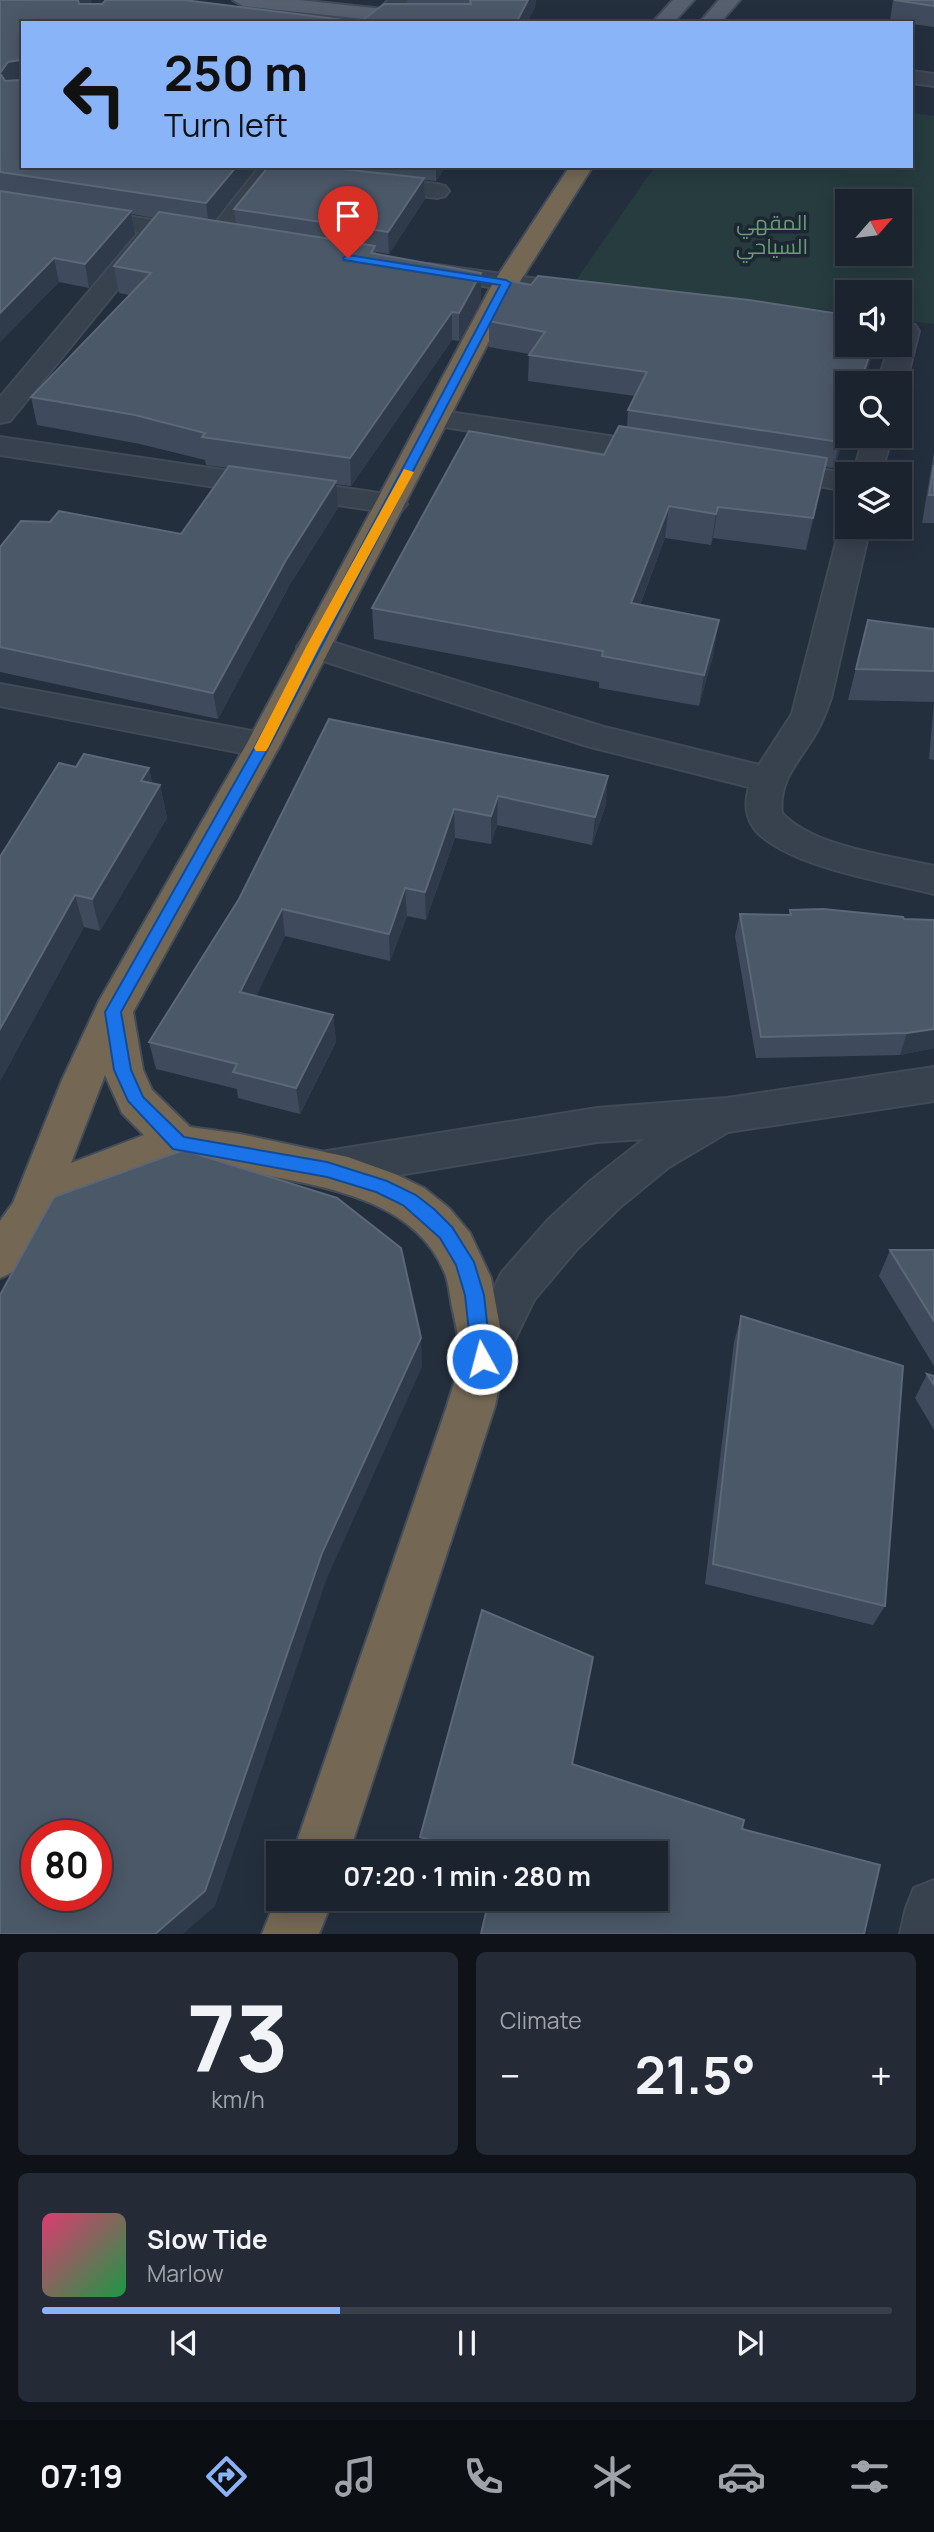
<!DOCTYPE html>
<html lang="en">
<head>
<meta charset="utf-8">
<style>
	body { margin:0; font-family:Manrope,Cairo,sans-serif; background:#242b36; color:#f1f3f6; height:100vh; display:flex; flex-direction:column; font-size:26px; white-space:nowrap }
	* { box-sizing:border-box; margin:0 }
	p { font-size:23px; color:#a0a4aa }
	.icon { flex:none; width:38px; height:38px; fill:none; stroke:currentColor; stroke-width:2; stroke-linecap:round; stroke-linejoin:round }
	.map { position:relative; height:1934px; overflow:hidden }
	.details { display:flex; flex-direction:column; gap:18px; padding:18px; background:#0f1319; flex:1 }
	.details>* { flex:none }
	.banner { position:absolute; left:21px; top:21px; width:892px; height:147px; border-radius:0px; box-shadow:0 4px 18px #0003,0 0 0 2px #39404a; background:#8ab4f8; color:#111; overflow:hidden }
	.needle { width:46px; rotate:62deg }
	.tools { position:absolute; left:835px; top:189px; display:grid; gap:14px }
	.tools a { display:grid; place-items:center; width:77px; height:77px; border-radius:0px; background:#1b232e; box-shadow:0 4px 18px #0003,0 0 0 2px #39404a; font-size:35px }
	.speed { position:absolute; left:21px; top:1820px; display:flex; gap:14px; font-size:35px; font-weight:700; text-align:center }
	.speed>* { display:grid; place-content:center; width:91px; height:91px; border-radius:50%; background:#1b232e; box-shadow:0 4px 18px #0003,0 0 0 2px #39404a; line-height:1 }
	.speed .limit { border:10px solid #d22; background:#fff; color:#111 }
	.pin { position:absolute; display:grid; place-items:center; width:60px; height:60px; color:#fff; margin:-72px -30px; border-radius:50% 50% 50% 0; rotate:-45deg; box-shadow:0 0 7px #0007 }
	.pin .icon { rotate:45deg }
	.me { position:absolute; width:77px; margin:-38px; rotate:353deg; stroke-linejoin:round; filter:drop-shadow(0 0 5px #0008) }
	.turn { display:flex; align-items:center; gap:24px; height:147px; padding:0 28px; font-size:32px }
	.turn .icon { width:91px; height:91px; stroke-width:2.5 }
	.turn b { display:block; font-size:49px; line-height:60px }
	.big { font-size:52px; font-weight:700; line-height:1.1 }
	.details .card { flex:1; display:flex; flex-direction:column; justify-content:center; gap:10px; min-width:0; padding:0 24px; border-radius:10px; background:#242b36 }
	.details .dial { align-items:center; gap:0 }
	.dial b { font-size:91px; line-height:1 }
	.song { display:flex; align-items:center; gap:21px }
	.cover { width:84px; height:84px; border-radius:10px; background:linear-gradient(135deg,hsl(340 70% 55%),hsl(140 70% 35%)) }
	.played { height:7px; border-radius:4px; background:linear-gradient(90deg,#8ab4f8 35%,#39404a 35%) }
	.keys { display:flex; justify-content:space-around; direction:ltr }
	.heat { display:flex; justify-content:space-between; align-items:center; font-size:38px; direction:ltr }
	.details .tiles { flex:1; display:grid; gap:18px; grid-template-columns:1fr 1fr }
	.card:last-child { grid-column:span 2 }
	.trip { position:absolute; left:266px; top:1841px; width:402px; height:70px; border-radius:0px; background:#1b232e; box-shadow:0 4px 18px #0003,0 0 0 2px #39404a; font-weight:700; line-height:70px; text-align:center }
	.menu { display:flex; height:112px; justify-content:space-around; align-items:center; background:#0b0e12; color:#a0a4aa }
	.menu .icon { width:49px; height:49px }
	.menu .active { color:#8ab4f8 }
	.menu b { font-size:32px; color:#f1f3f6 }
	.map>svg:first-child { display:block }
	.green { fill:#263c3f; fill-rule:evenodd }
	.lines { fill:none; stroke-linecap:round; stroke-linejoin:round }
	.minor-casing { stroke:#414a57; stroke-width:4 }
	.major-casing { stroke:#414a57; stroke-width:4 }
	.highway-casing { stroke:#434c59; stroke-width:4 }
	.minor { fill:#38414e; fill-rule:evenodd }
	.major { fill:#56606e; fill-rule:evenodd }
	.highway { fill:#746855; fill-rule:evenodd }
	.wall { fill:#3f4b5c }
	.shaded-wall { fill:#2f3b4b }
	.building { fill:#4b5868; stroke:#5c6777; stroke-width:2; fill-rule:evenodd }
	.route { fill:#1a73e8; stroke:#114b97; stroke-width:2 }
	.slow { fill:#f59e0b }
	.labels { text-anchor:middle; stroke-width:7; stroke-linejoin:round; paint-order:stroke }
	.far-park-label { font-size:21px; fill:#6b9a76; stroke:#1d2633 }
</style>
</head>
<body>
<div class="map">
<svg width="934" height="1934" viewBox="0 0 934 1934">
	<rect width="100%" height="100%" fill="#242f3e"/>
	<path class="green" d="M912,113L934,116V324L900,320V292H847V313L577,279L655,166H912ZM847,201H900V254H847Z"/>
	<g class="lines">
		<g class="minor-casing">
			<path id="minor" d="M388,0H408L390,23H369Z
				M912,71L934,74V86L912,83Z
				M260,166H283L225,242C215,245 210,240 203,240C189,239 175,238 161,236L10,421L0,423V397L139,232L0,210V196L197,227L208,232Z
				M374,177L437,184L445,186L449,191L445,196L437,198L366,189L362,184L366,179Z
				M429,264L546,280L555,283L559,288L555,293L546,296L420,276L417,271L420,266Z
				M906,323L915,325L919,331L906,383L900,389V383H878L889,345H900V325Z
				M436,410L662,444L672,447L676,453L672,459L662,462L426,424L422,418L426,412Z
				M864,436H892L881,474H853Z
				M0,437L392,495L402,498L407,504L402,510L392,513L0,455Z
				M770,461L851,474H847V491L760,476L756,470L760,464Z
				M847,520V527H870L831,698C826,713 821,725 813,738C798,762 778,782 782,813C813,847 890,856 934,866V894C886,882 804,869 765,839C747,826 743,807 749,787L587,746L302,654L297,647L302,640L313,636L604,727L759,765L792,714L840,527Z
				M0,684L263,733L275,737L280,745L275,753L263,757L0,706Z
				M934,1067V1101L728,1132L669,1167L619,1208L577,1249L534,1300L498,1374L482,1380L466,1374L459,1359L502,1272L547,1221L589,1182L644,1139L597,1142L327,1187L312,1182L306,1169L312,1156L327,1151L597,1108L727,1098Z
				M934,1880V1934H900L906,1908L914,1888Z"/>
		</g>
		<g class="major-casing">
			<path id="major" d="M233,0H299L459,17L469,23H400L243,6Z
				M673,0H694L673,23H652Z
				M719,0H740L720,23H699Z"/>
		</g>
		<g class="highway-casing">
			<path id="highway" d="M570,166H593L519,283L280,745L133,1012L143,1070L152,1090L190,1127L240,1134L348,1157L395,1174L424,1188L449,1208L470,1233L491,1278L505,1354L495,1406L349,1853H293L447,1406C451,1391 458,1376 459,1360C460,1342 456,1324 452,1307C450,1297 449,1286 446,1276C419,1204 336,1189 270,1176C221,1166 183,1155 135,1174C103,1186 67,1203 45,1228C26,1249 28,1267 0,1278V1221L13,1203L62,1080L99,1001L246,745L493,283ZM105,1075L122,1113L144,1135L71,1163Z
				M278,1894V1899H333L319,1934H262Z"/>
		</g>
		<use href="#minor" class="minor"/>
		<use href="#major" class="major"/>
		<use href="#highway" class="highway"/>
	</g>
	<path class="wall" d="M0,0L92,4L360,22L408,4L407,0H536L535,7L527,23H23V166H258L213,221L236,224L234,209L269,166H446L436,181L424,180L425,199L389,254L376,252V254L481,300L459,341L452,340L351,486L336,484L338,508L289,586L218,719L0,672V547L181,534L228,468L206,465L205,460L140,444L37,425L31,397L129,295L119,293L114,266L154,218L132,214L135,234L89,288L59,282L0,342Z
		M893,0H934V27L912,24V23L890,21Z
		M489,321L847,345H876L863,383H847V430L834,468L825,467L806,550L713,538L711,545L665,538L640,605L714,652L699,706L599,688V682L374,639L372,608L604,455L627,427L628,410L635,396L528,381L529,354L489,347Z
		M934,452V523H922Z
		M868,620L934,629V760L929,759L934,702L848,700Z
		M329,719L606,804L592,845L497,825L491,844L455,838L426,920L407,916L390,961L285,936L256,996L333,1015L336,1042L300,1114L238,1098L237,1089L156,1069L149,1042L239,899Z
		M76,767L149,768L152,783L160,785L167,818L100,931L84,927L0,1081V857Z
		M790,910L934,1048L900,1055L756,1058L735,936L740,914L789,915Z
		M890,1250H934V1366L879,1276Z
		M741,1316L885,1606L873,1625L705,1584L734,1342Z
		M927,1374L934,1376V1430L915,1398Z
		M482,1610L593,1657L572,1764L744,1820L742,1829L880,1865L864,1934H481L489,1899H656V1853H438L421,1849L420,1837Z"/>
	<path class="shaded-wall" d="M78,0H91L93,9L81,21Z
		M528,0H536L535,7L527,23H516Z
		M20,60L23,82L4,95L0,73L8,62Z
		M237,166H258L209,226L206,203Z
		M436,166H446L436,181Z
		M424,178L425,199L389,254L388,232Z
		M131,211L135,234L89,288L85,264Z
		M54,258L59,282L0,342V313Z
		M481,273V300L459,341V313Z
		M452,312V340L351,486L350,458Z
		M873,345H876L863,383H860Z
		M847,420V430L834,468L839,442Z
		M827,458L821,490L806,550L813,518Z
		M336,481L338,508L289,586L218,719L213,693L286,560Z
		M669,506L665,538L628,635L631,603Z
		M718,507L713,538L711,545L716,514Z
		M719,620L714,652L699,706L704,675Z
		M149,768L155,794L160,785L167,818L100,931L92,899L141,781Z
		M608,776L606,804L592,845L595,817Z
		M498,796L497,825L491,844V816Z
		M454,809L455,838L426,920L425,892Z
		M405,888L407,916L390,961L389,934Z
		M75,895L84,927L0,1081V1029Z
		M282,909L285,936L245,1019L240,992Z
		M333,1015L336,1042L300,1114L296,1088Z
		M934,1029V1048L900,1055L907,1033Z
		M421,1338L422,1367L327,1578L215,1906L183,1934H155L322,1553Z"/>
	<path class="building" d="M0,0H78L79,4H102L106,0H184L360,22L384,4H471L470,0H528L516,23H23V166H237L206,203L0,172V73L5,81L20,80V60L8,62L0,73Z
		M894,0H934V6Z
		M269,166H314L424,178L388,232L234,209Z
		M0,191L131,211L85,264L54,258L0,313Z
		M159,212L375,246L371,253L481,273L459,313L452,312L350,458L202,437L205,433L135,415L31,397L151,273L114,266Z
		M538,276L749,300L847,315V345H873L860,383H847V420L839,442L628,410L647,372L529,355L545,332L489,321L511,281L531,285Z
		M619,426L827,458L813,518L718,507L716,514L669,506L631,603L719,620L704,675L602,656L603,651L372,608L469,431L604,455Z
		M934,465V495H929Z
		M229,466L336,481L286,560L213,693L0,647V547L21,521L50,522L59,511L181,534Z
		M868,620L934,629V671L856,669Z
		M329,719L608,776L595,817L498,796L491,816L454,809L425,892L405,888L389,934L282,909L240,992L333,1015L296,1088L233,1072L237,1064L149,1042L239,899Z
		M84,754L149,768L141,781L160,785L92,899L75,895L0,1029V857L59,763L76,767Z
		M823,909L903,917L904,919L934,920V1029L907,1033L761,1037L740,914L791,915L790,910Z
		M184,1150L337,1198L401,1248L421,1338L322,1553L205,1891L155,1934H0V1295L54,1197ZM37,1836H96V1895H37Z
		M890,1250H934V1321Z
		M741,1316L903,1366L885,1606L713,1564Z
		M927,1374L934,1376V1385Z
		M482,1610L593,1657L572,1764L744,1820L742,1829L880,1865L864,1934H481L489,1899H656V1853H482L420,1837Z"/>
	<path class="route" d="M348,255L506,280L511,283L270,745L121,1012L131,1070L143,1097L184,1137L327,1162L387,1181L416,1195L434,1209L452,1227L474,1262L484,1295L491,1359L489,1365L482,1368L475,1365L472,1359L465,1295L456,1265L440,1238L421,1221L403,1205L376,1192L327,1177L173,1149L128,1101L114,1070L105,1012L256,745L500,285L344,260L343,258Z"/>
	<path class="slow" d="M404,469L414,472L319,647L268,748L266,751H256L254,748L306,647Z"/>
	<g class="labels">
		<g class="far-park-label">
			<text x="772" y="230">المقهي<tspan x="772" dy="24">السياحي</tspan></text>
		</g>
	</g>
</svg>
<div class="tools">
<a><svg class="needle" viewBox="-14 -14 28 28"><path d="M0-13l5 13h-10z" fill="#e53935"/><path d="M0 13l5-13h-10z" fill="#a0a4aa"/></svg></a>
<a><svg class="icon" aria-label="sound" viewBox="0 0 24 24"><path d="M4 9h4l5-4v14l-5-4H4zM17 9q2 3 0 6"/></svg></a>
<a><svg class="icon" aria-label="search" viewBox="0 0 24 24"><circle cx="10" cy="10" r="6"/><path d="M15 15l6 6"/></svg></a>
<a><svg class="icon" aria-label="layers" viewBox="0 0 24 24"><path d="M12 4l9 5-9 5-9-5zM3 14l9 5 9-5"/></svg></a>
</div>
<div class="speed"><div class="limit">80</div></div>
<div class="pin" style="left:348px;top:258px;background:#d93025"><svg class="icon" aria-label="arrive" viewBox="0 0 24 24"><path d="M6 21V4h12l-3 4 3 4H6"/></svg></div>
<svg class="me" style="left:482px;top:1359px" viewBox="-20 -20 40 40"><circle r="17" fill="#1a73e8" stroke="#fff" stroke-width="3"/><path d="M0-11L8 9 0 5-8 9z" fill="#fff"/></svg>
<div class="trip">07:20 · 1 min · 280 m</div>
<div class="banner">
<div class="turn"><svg class="icon" aria-label="left" viewBox="0 0 24 24"><path d="M17 20v-9H6M10 6l-5 5 5 5"/></svg><div><b>250 m</b>Turn left</div></div>
</div>
</div>
<section class="details">
<div class="tiles">
<div class="card dial"><b>73</b><p>km/h</p></div>
<div class="card"><p>Climate</p>
<div class="heat"><a>−</a><b class="big">21.5°</b><a>+</a></div>
</div>
<div class="card">
<div class="song"><i class="cover"></i><div><b>Slow Tide</b><p>Marlow</p></div></div>
<div class="played"></div>
<div class="keys"><svg class="icon" aria-label="previous" viewBox="0 0 24 24"><path d="M18 5L8 12l10 7zM5 5v14"/></svg><svg class="icon" aria-label="pause" viewBox="0 0 24 24"><path d="M8 5v14M16 5v14"/></svg><svg class="icon" aria-label="next" viewBox="0 0 24 24"><path d="M6 5l10 7-10 7zM19 5v14"/></svg></div>
</div>
</div>
</section>
<nav class="menu">
<b>07:19</b>
<svg class="icon active" aria-label="directions" viewBox="0 0 24 24"><path d="M12 3l9 9-9 9-9-9zM9 14v-3h6M13 9l2 2-2 2"/></svg>
<svg class="icon" aria-label="music" viewBox="0 0 24 24"><path d="M9 18V5l10-2v13"/><circle cx="6" cy="18" r="3"/><circle cx="16" cy="16" r="3"/></svg>
<svg class="icon" aria-label="phone" viewBox="0 0 24 24"><path d="M5 4h4l2 5-3 2q2 4 5 5l2-3 5 2v4C11 20 4 13 5 4z"/></svg>
<svg class="icon" aria-label="climate" viewBox="0 0 24 24"><path d="M12 3v18M4 7l16 10M4 17L20 7"/></svg>
<svg class="icon" aria-label="car" viewBox="0 0 24 24"><path d="M5 17H2v-5l4-1 3-4h7l3 4 3 1v5h-3M9 17h6M6 11h13"/><circle cx="7" cy="17" r="2"/><circle cx="17" cy="17" r="2"/></svg>
<svg class="icon" aria-label="filters" viewBox="0 0 24 24"><path d="M4 7h16M4 17h16"/><circle cx="9" cy="7" r="2"/><circle cx="15" cy="17" r="2"/></svg>
</nav>
</body>
</html>
